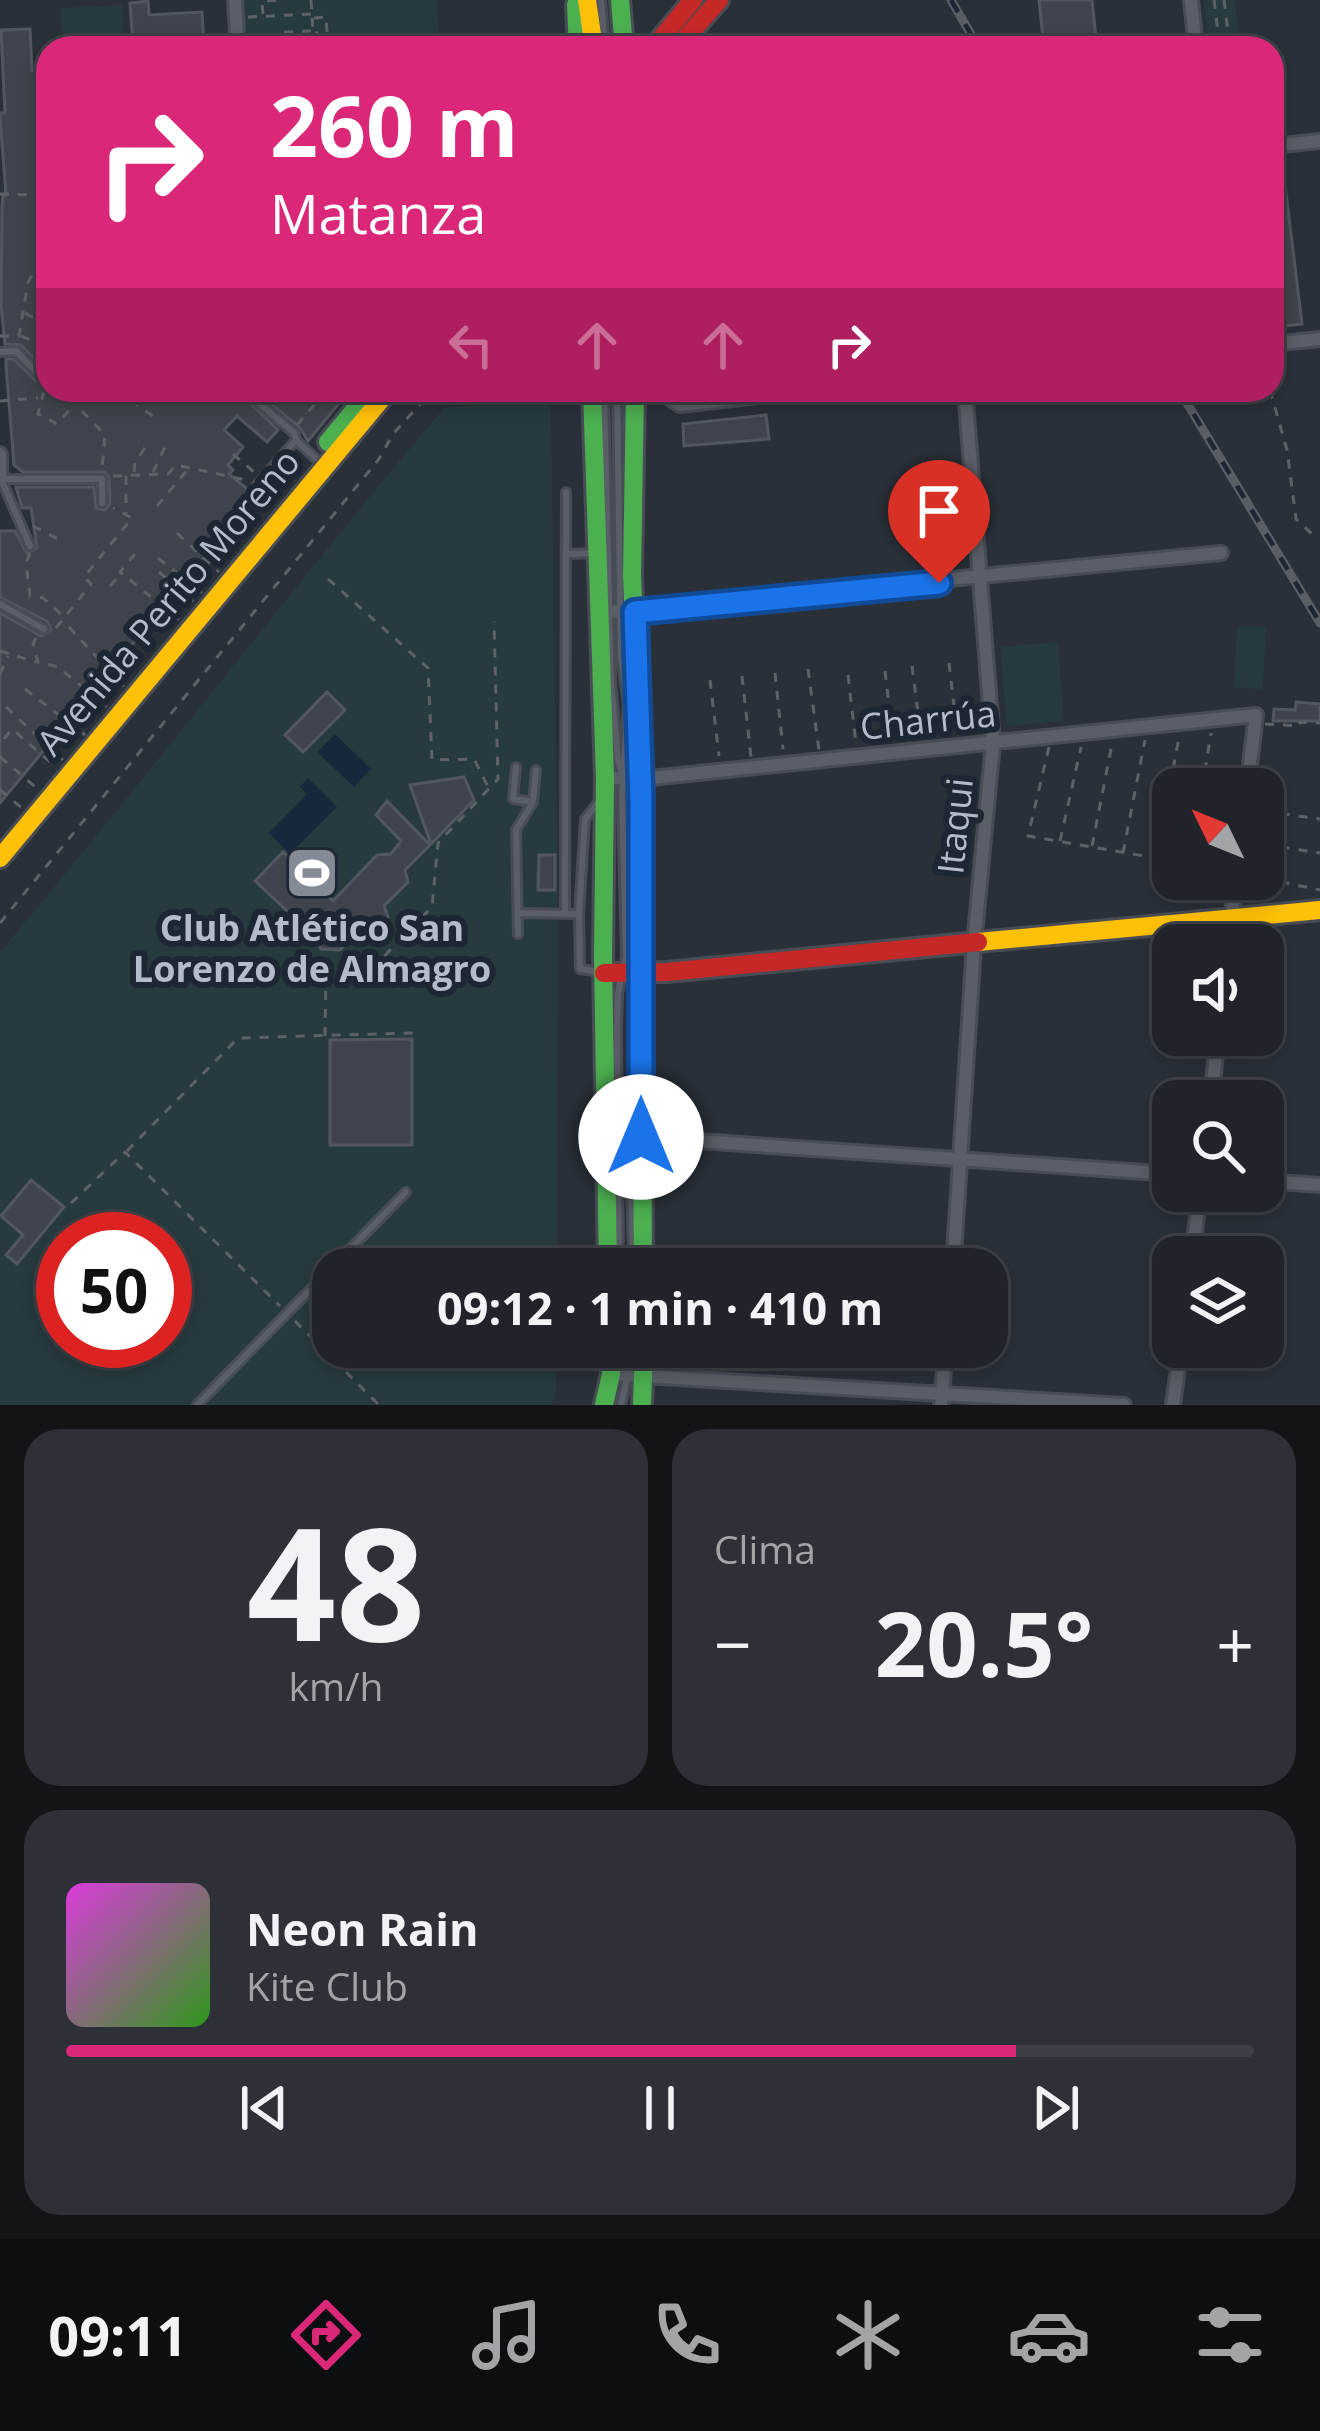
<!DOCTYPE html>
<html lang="es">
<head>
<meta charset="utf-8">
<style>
	body { margin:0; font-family:"Open Sans",sans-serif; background:#2d3036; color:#f1f3f6; height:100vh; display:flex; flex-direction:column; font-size:45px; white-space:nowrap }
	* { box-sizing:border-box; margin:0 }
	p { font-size:39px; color:#a2a4a8 }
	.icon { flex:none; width:66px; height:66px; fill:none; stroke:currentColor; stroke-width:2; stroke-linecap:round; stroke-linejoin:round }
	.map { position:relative; height:1405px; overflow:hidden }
	.panel { display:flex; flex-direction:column; gap:24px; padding:24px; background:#121417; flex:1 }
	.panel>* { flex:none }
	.top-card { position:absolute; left:36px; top:36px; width:1248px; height:366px; border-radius:36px; box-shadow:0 6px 18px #0003,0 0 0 3px #3d4147; background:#db2777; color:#fff; overflow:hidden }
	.needle { width:78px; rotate:313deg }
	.fabs { position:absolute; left:1152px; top:768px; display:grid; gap:24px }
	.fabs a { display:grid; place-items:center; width:132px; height:132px; border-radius:24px; background:#20242a; box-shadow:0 6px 18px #0003,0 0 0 3px #3d4147; font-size:60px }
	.speed { position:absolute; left:36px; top:1212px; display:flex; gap:24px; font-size:60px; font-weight:700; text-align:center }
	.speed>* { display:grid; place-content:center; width:156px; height:156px; border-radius:50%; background:#20242a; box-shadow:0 6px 18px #0003,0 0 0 3px #3d4147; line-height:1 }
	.speed .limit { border:18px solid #d22; background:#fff; color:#111 }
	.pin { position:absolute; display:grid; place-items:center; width:102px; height:102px; color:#fff; margin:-123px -51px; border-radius:50% 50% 50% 0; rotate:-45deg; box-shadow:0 0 12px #0007 }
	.pin .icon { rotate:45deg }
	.me { position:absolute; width:132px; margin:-66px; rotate:0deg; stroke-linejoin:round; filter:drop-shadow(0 0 9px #0008) }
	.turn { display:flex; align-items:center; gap:42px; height:252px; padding:0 36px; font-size:54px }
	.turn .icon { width:156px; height:156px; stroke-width:2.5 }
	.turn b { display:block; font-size:84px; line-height:102px }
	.lanes { display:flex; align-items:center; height:114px; padding:0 36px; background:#0003; justify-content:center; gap:60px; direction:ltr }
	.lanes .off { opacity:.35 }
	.big { font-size:90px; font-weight:700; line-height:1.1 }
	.panel .widget { flex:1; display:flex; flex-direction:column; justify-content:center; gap:18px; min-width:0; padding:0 42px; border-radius:36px; background:#2d3036 }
	.panel .dial { align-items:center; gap:0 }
	.dial b { font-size:156px; line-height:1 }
	.song { display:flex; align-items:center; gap:36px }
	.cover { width:144px; height:144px; border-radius:18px; background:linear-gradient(135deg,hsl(300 70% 55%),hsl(110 70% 35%)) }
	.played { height:12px; border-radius:6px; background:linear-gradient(90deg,#db2777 80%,#3d4147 80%) }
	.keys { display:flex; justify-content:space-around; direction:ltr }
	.heat { display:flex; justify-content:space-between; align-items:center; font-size:66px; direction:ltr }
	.panel .tiles { flex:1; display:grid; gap:24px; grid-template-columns:1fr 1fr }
	.widget:last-child { grid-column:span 2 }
	.trip { position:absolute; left:312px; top:1248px; width:696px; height:120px; border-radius:36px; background:#20242a; box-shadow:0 6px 18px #0003,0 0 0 3px #3d4147; font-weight:700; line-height:120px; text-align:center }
	.tab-bar { display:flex; height:192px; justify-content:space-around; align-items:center; background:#0d0e11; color:#a2a4a8 }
	.tab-bar .icon { width:84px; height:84px }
	.tab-bar .active { color:#db2777 }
	.tab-bar b { font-size:54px; color:#f1f3f6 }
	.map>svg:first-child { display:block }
	.green { fill:#273a3e; fill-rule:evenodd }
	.water { fill:#19273c }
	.building { fill:#3f444c; stroke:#52575f; stroke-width:3 }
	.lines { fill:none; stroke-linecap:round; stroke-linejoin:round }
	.lane-casing { stroke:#484c55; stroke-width:12 }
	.street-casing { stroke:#484c55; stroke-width:18 }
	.fast-casing { stroke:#484c55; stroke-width:24 }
	.slow-casing { stroke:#484c55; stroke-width:24 }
	.jam-casing { stroke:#484c55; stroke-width:24 }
	.path { stroke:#5c6268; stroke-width:3; stroke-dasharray:9 9; stroke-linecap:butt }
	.lane { stroke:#5a5e66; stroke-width:6 }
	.street { stroke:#5a5e66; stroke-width:12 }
	.fast { stroke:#4caf50; stroke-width:18 }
	.slow { stroke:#ffc107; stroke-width:18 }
	.jam { stroke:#c62828; stroke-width:18 }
	.rail-casing { stroke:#595d64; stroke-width:9 }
	.rail { stroke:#1d2633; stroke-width:4.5; stroke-dasharray:14; stroke-linecap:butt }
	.route-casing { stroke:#114b97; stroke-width:30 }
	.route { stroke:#1a73e8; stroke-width:21 }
	.labels { text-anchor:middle; stroke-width:12; stroke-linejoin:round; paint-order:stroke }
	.street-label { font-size:36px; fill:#b4bcc9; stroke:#1d2633 }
	.poi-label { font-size:36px; font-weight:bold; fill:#b4bcc9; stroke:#1d2633 }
</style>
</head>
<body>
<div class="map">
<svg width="1320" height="1405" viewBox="0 0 1320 1405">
	<rect width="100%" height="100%" fill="#2a3038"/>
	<path class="green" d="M240,0H437L439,42L303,48L302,35L241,38Z
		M1204,0H1235L1240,48H1209Z
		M122,5L124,48H62L61,8Z
		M542,400L551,407L558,913L557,1269H333V1347H556V1390L552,1405H0V952C151,773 292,587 444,408ZM63,1239H165V1341H63Z
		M1237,626L1266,627L1263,689L1234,688Z
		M1058,642L1064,721L1007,726L1000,647Z"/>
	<path class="water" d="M335,734L371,769L354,787L317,752Z
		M308,778L337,807L290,854L269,833L307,794L300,787Z"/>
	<path class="building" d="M1039,0H1092L1097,48H1044Z
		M148,1L149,15L202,12L204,48H190L189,35L151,37V44L133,46L130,3Z
		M30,29L32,71L48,70V373L21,345L5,344L1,305L2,207L3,195H6L0,117V113H5L1,30Z
		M1272,160H1282L1302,324L1277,327L1272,289Z
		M13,359L47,391L237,390L278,430L267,442L237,416L224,430L243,447L228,465L233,470L229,474L256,496L0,803V613L41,636L51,630L48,622L0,597V531H15L27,553L37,548L31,508H22L16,487H94L96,508L105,510L110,503L109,478L105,472H23L14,465L6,366V359Z
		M255,390H350L308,441L300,428Z
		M766,415L769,439L684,446L683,424Z
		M327,692L345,710L303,752L285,735Z
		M1296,702L1320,704V721H1273L1274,709L1295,710Z
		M464,777L474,800L431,844L410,785Z
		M387,801L430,845L405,870L408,882L384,906L388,917L374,932L360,930L340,950L321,949L308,915L300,923L255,881L283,852L333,901L377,855L391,854L401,841L376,815Z
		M539,855H555V890H538Z
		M412,1039V1145H330V1040Z
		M31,1180L64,1207L17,1264L6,1255L23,1235L1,1216Z"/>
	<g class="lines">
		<g class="lane-casing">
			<path id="lane" d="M601,0L605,48
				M0,352L16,351L48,384
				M244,390L295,434L296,440L315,458
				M604,390L611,680L618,761L623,775
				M617,390L621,656L628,704L622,798L626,956L618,993L617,1030L619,1269
				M256,486L296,440
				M30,546L1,479H102V503
				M569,554L594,553
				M0,604L44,629
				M516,767L513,799L533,802
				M598,803L585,819L579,914L580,969L600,972
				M518,913L579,914
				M565,913L566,492
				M518,934L516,830L533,802L536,770
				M624,1162L632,1207L633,1269
				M197,1405L406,1192
				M621,1405L634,1347"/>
		</g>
		<g class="street-casing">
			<path id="street" d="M235,0L238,48
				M1191,0L1196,48
				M1272,146L1320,141
				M1272,344L1320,339
				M658,390L680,405L811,390
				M387,393L407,390
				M0,454V479
				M599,613L1221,553
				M605,778L641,779L1256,715L1247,789
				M1228,945L1236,879
				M1211,1101L1218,1035
				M641,1137L1173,1174
				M1263,1181L1320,1185
				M1192,1257L1200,1191
				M953,1269L974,945L993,743L965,390
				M611,1374L1124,1405
				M941,1405L946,1347
				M1173,1405L1181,1347"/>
		</g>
		<g class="fast-casing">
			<path id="fast" d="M620,0L624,48
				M576,5L578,48
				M592,390L605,778L603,957L608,1269
				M635,390L632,576L640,760L643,1269
				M328,442L371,390
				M604,1405L611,1374L610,1347
				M642,1405L644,1347"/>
		</g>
		<g class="slow-casing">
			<path id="slow" d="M587,0L594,48
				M0,858L389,390
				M978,942L1320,910"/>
		</g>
		<g class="jam-casing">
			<path id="jam" d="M653,48L693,0
				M677,48L719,0
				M604,973L667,972L978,942"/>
		</g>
		<path class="path" d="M311,0L314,48L327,47
			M1214,0L1220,48
			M1224,0L1230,48
			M263,14L262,1L283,0
			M248,17L312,14
			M314,18L326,17L327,32L315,33
			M284,32L311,31
			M0,194L34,195L48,200
			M35,271L48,280
			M25,313L40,321L48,315
			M0,336H19L28,282L48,250
			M21,336L37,343
			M116,390L160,421
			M1270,390L1287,450L1296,519L1313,535
			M44,391L38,414L57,424L72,407
			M104,398L110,390
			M0,401L38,398
			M82,411L105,435L102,469
			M297,425L327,390
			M233,454L254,472
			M134,472L135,462L145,448L138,442
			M153,472L165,447
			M113,476L168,474L176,465L246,480
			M126,476V514
			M157,506L189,468
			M33,526L62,541
			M177,533L219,572
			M30,553L26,563L30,596L43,598L63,616
			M135,554L120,572L180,620
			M158,558L202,593
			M159,572L194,602
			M328,579L428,668L432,760L474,759L488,787
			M110,586L120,575
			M69,627L124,687
			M56,628L91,584L84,577L132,518L113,508
			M36,638L33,643L38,662L58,667L107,707
			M0,651L36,662
			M949,663L957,732
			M912,666L921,736
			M808,669L819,750
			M885,671L893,740
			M775,673L783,749
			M0,674L8,656
			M848,675L856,744
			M742,676L751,757
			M710,680L719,756
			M25,689L85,735
			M6,707L63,760
			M1265,724L1299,726L1300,722L1320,723
			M4,739L12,729L57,768
			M1049,747L1028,836L1173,861
			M0,757L39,790
			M1202,789L1211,733
			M0,790L23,809
			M1263,811L1320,819
			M1060,841L1081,747
			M1263,844L1320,853
			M1092,846L1112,744
			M1123,853L1145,740
			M1157,857L1179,737
			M1263,878L1320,890
			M0,923L379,459L393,434L433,390
			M325,1036L326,976L367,974L432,907L438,843L498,779L494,621
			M127,1151L238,1038L414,1033
			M71,1203L125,1152L280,1306
			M295,1321L379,1405"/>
		<use href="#lane" class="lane"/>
		<use href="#street" class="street"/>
		<use href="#fast" class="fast"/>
		<use href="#slow" class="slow"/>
		<use href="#jam" class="jam"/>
		<g class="rail-casing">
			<path id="rail" d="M951,0L979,48
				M1179,390L1320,623"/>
		</g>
		<use href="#rail" class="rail"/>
	</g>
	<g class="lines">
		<g class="route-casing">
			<path id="route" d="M641,1137V801L635,612L939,583"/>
		</g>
		<use href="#route" class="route"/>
	</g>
	<defs>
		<g id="stadium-square" transform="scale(2.7)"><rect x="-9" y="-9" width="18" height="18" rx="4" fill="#848b96" stroke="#1d2633"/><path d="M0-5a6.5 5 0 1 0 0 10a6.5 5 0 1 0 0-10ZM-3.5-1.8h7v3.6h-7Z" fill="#fff"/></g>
	</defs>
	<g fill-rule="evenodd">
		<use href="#stadium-square" x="312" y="873"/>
	</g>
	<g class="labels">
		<g class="street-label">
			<text transform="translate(168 602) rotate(-50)" y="13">Avenida Perito Moreno</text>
			<text transform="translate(928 720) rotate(-6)" y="13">Charrúa</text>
			<text transform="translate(955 826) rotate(-84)" y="13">Itaqui</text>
		</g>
		<g class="poi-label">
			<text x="312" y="941">Club Atlético San<tspan x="312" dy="41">Lorenzo de Almagro</tspan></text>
		</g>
	</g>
</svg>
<div class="fabs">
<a><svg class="needle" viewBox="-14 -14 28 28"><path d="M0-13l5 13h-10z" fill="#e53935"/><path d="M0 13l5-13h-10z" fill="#a2a4a8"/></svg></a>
<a><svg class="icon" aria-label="sound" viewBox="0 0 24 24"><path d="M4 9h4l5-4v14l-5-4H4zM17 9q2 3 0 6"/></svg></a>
<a><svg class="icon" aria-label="search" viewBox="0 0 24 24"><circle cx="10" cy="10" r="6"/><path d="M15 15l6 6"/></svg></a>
<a><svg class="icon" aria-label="layers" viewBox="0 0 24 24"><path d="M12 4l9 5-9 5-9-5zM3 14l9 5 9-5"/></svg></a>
</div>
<div class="speed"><div class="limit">50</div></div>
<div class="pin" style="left:939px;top:583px;background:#d93025"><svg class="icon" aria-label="arrive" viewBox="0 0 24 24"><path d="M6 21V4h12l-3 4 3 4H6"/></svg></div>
<svg class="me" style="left:641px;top:1137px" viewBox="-20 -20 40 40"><circle r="19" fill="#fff"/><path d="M0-13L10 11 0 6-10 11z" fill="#1a73e8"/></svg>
<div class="trip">09:12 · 1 min · 410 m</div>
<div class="top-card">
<div class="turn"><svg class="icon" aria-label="right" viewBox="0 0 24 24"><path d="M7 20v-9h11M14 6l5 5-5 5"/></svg><div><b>260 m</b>Matanza</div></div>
<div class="lanes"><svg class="icon off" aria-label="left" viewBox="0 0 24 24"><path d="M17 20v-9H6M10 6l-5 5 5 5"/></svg><svg class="icon off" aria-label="ahead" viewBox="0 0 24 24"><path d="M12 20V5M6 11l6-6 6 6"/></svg><svg class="icon off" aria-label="ahead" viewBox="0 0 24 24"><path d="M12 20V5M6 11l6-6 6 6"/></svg><svg class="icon" aria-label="right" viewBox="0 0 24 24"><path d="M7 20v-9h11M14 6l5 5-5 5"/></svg></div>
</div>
</div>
<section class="panel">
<div class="tiles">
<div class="widget dial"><b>48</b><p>km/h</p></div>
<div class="widget"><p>Clima</p>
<div class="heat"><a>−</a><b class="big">20.5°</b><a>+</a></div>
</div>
<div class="widget">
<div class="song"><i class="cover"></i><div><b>Neon Rain</b><p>Kite Club</p></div></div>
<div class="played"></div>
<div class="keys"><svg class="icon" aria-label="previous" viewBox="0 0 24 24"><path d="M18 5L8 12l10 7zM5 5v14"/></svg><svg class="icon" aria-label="pause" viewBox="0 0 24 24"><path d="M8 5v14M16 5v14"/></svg><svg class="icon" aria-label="next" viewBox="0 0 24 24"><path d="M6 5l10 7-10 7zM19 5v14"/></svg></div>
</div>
</div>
</section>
<nav class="tab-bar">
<b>09:11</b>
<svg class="icon active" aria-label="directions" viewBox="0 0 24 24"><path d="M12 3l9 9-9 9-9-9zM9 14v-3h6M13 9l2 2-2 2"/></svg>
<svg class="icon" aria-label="music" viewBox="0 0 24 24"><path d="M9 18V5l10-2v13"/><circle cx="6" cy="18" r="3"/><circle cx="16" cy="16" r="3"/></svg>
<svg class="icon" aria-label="phone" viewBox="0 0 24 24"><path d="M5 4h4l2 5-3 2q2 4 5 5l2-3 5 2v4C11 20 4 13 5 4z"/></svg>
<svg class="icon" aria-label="climate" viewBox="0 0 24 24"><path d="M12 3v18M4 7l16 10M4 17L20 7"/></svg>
<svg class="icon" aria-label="car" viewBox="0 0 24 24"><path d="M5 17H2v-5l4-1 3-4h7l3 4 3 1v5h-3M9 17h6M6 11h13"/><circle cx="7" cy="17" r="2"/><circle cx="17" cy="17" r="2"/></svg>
<svg class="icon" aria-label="filters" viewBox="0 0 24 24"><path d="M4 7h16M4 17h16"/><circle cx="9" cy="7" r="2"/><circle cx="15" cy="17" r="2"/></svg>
</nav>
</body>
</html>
